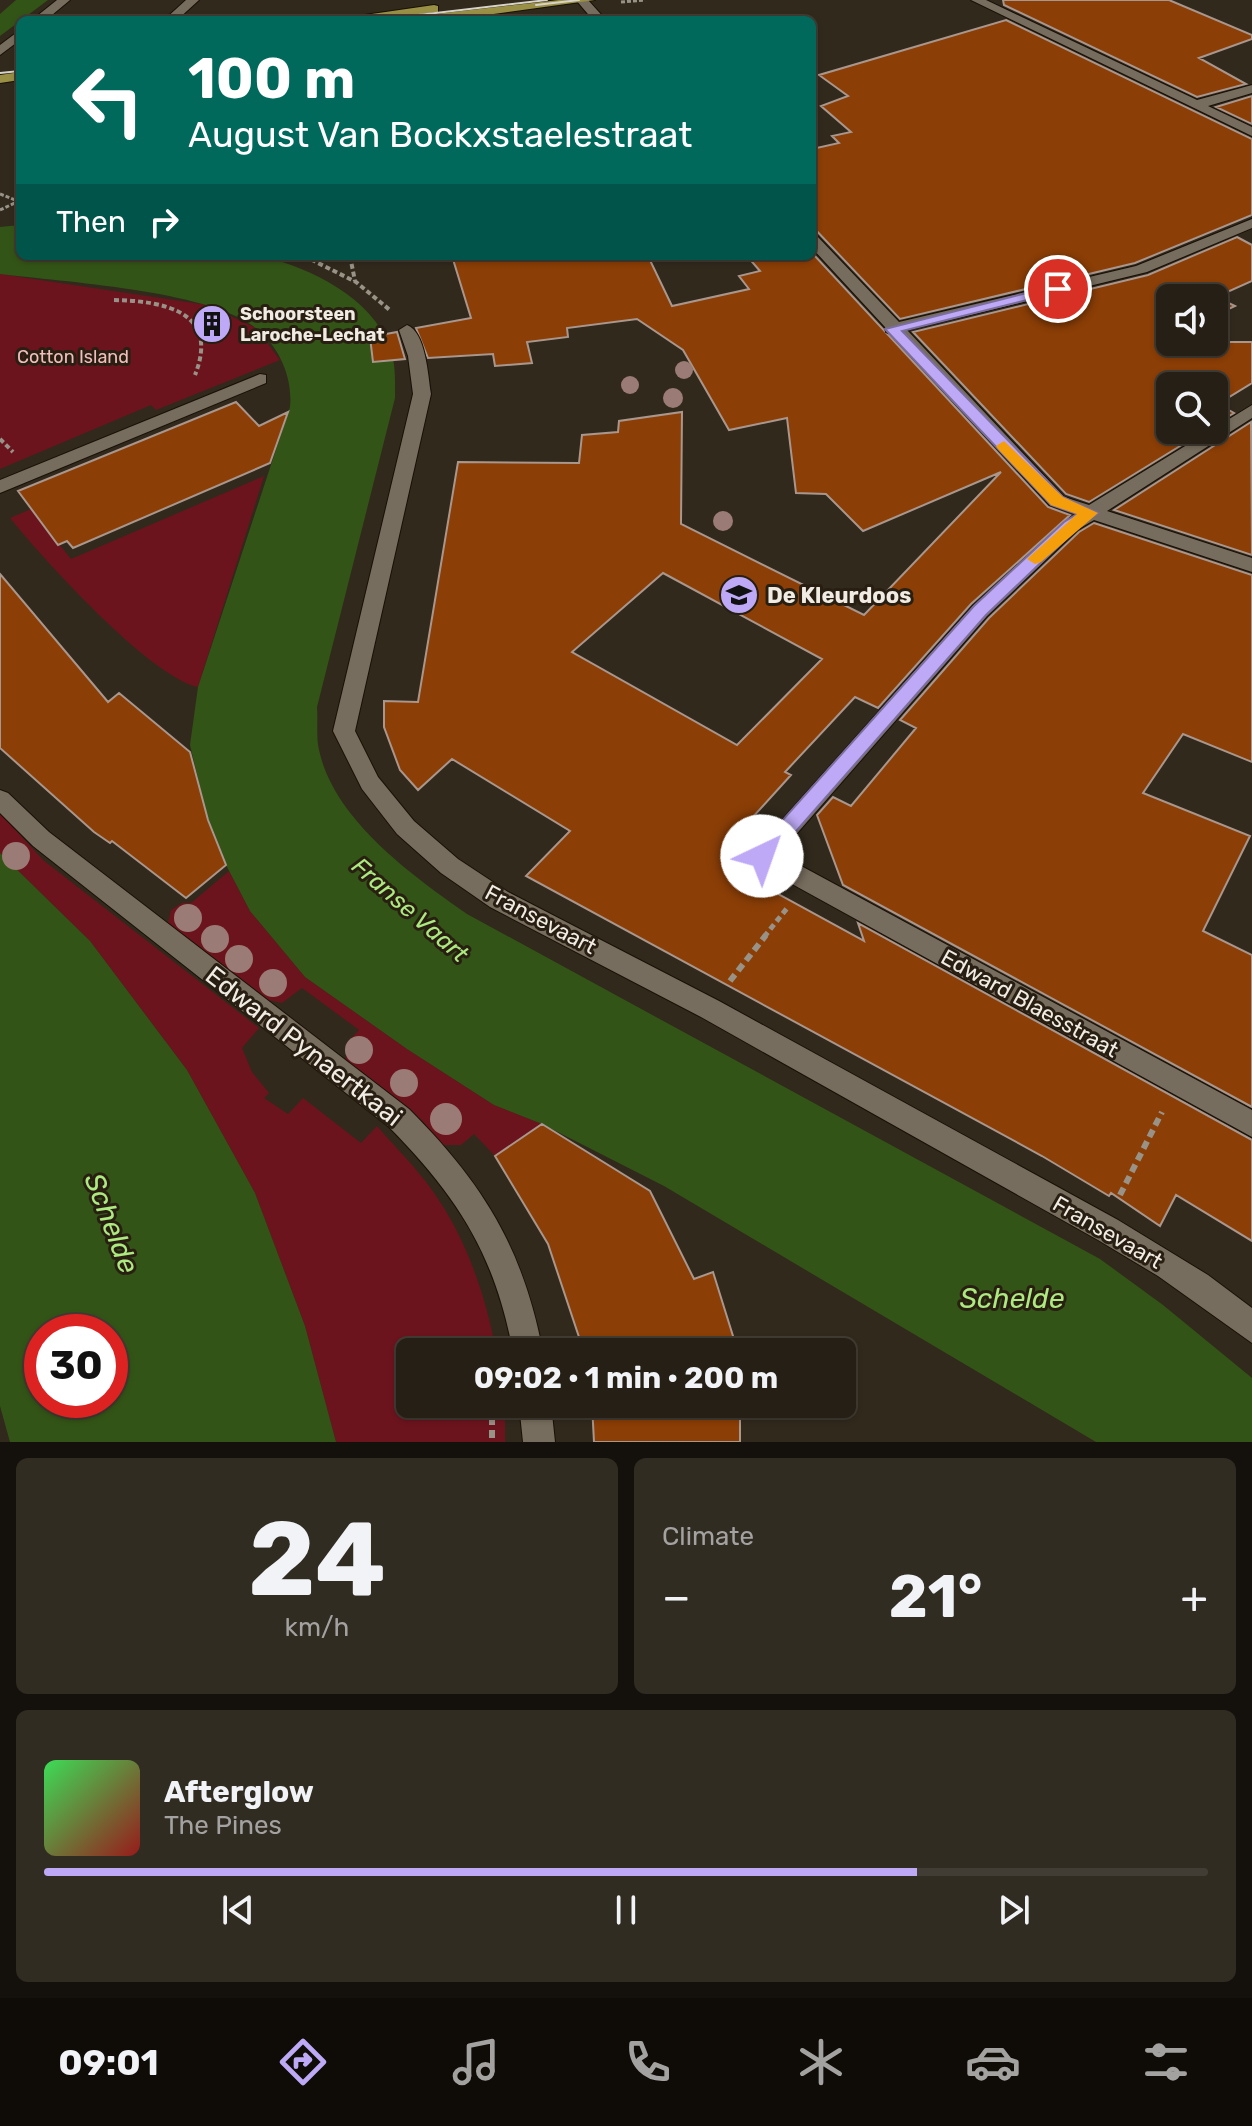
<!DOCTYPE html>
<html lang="en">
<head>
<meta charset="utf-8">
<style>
	body { margin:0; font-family:Rubik,sans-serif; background:#312c22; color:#f1f3f6; height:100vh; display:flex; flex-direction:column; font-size:30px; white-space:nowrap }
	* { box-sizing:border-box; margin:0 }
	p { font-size:26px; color:#a3a2a0 }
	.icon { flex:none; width:44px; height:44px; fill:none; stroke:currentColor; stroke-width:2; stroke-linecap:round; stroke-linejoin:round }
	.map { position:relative; height:1442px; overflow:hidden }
	.panel { display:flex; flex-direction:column; gap:16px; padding:16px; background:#14110c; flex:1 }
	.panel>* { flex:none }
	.hud { position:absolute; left:16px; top:16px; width:800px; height:244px; border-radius:12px; box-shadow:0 2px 6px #0004,0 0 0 2px #423d34; background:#00695c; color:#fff; overflow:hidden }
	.tools { position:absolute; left:1156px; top:284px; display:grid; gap:16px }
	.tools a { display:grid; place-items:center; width:72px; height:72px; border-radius:12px; background:#251f15; box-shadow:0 2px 6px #0004,0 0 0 2px #423d34; font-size:40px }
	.speed { position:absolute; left:24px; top:1314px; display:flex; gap:16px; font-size:40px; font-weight:700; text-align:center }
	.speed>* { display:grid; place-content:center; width:104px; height:104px; border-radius:50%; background:#251f15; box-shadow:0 2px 6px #0004,0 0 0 2px #423d34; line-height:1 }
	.speed .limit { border:12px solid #d22; background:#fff; color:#111 }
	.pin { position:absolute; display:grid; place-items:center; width:68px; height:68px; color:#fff; margin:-34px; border:4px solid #fff; border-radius:50%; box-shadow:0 2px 8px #0007 }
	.me { position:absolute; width:88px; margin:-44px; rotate:42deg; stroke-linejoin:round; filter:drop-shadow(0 0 6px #0008) }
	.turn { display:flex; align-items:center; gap:28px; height:168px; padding:0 40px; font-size:36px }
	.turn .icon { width:104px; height:104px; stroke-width:2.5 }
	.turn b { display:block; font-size:56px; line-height:68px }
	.then { display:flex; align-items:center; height:76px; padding:0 40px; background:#0003; gap:16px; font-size:30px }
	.big { font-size:60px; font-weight:700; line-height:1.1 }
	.panel .tile { flex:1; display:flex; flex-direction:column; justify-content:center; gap:12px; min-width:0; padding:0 28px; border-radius:12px; background:#312c22 }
	.panel .dial { align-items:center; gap:0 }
	.dial b { font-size:104px; line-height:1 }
	.song { display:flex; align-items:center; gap:24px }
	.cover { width:96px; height:96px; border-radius:12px; background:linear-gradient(135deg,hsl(130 70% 55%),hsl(0 70% 35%)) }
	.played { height:8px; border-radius:4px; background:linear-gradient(90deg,#bda9f5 75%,#423d34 75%) }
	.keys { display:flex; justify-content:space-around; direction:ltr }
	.heat { display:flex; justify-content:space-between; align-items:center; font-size:44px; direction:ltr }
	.panel .tiles { flex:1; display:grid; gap:16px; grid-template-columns:1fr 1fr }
	.tile:last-child { grid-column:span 2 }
	.trip { position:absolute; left:396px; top:1338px; width:460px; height:80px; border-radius:12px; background:#251f15; box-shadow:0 2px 6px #0004,0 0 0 2px #423d34; font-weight:700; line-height:80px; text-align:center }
	.dock { display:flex; height:128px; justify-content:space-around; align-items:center; background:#0f0c08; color:#a3a2a0 }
	.dock .icon { width:56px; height:56px }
	.dock .active { color:#bda9f5 }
	.dock b { font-size:36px; color:#f1f3f6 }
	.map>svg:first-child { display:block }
	.green { fill:#6b141e }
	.water { fill:#335417; fill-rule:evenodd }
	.building { fill:#8b3e06; stroke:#a9968d; stroke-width:2; fill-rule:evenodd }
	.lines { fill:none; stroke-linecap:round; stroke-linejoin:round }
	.service-casing { stroke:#191106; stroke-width:2 }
	.minor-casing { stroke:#191106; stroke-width:2 }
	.primary-casing { stroke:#191106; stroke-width:2 }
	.path-far3 { stroke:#989287; stroke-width:3; stroke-dasharray:4 2; stroke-linecap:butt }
	.path-far2 { stroke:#989287; stroke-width:4; stroke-dasharray:5 3; stroke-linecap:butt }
	.path-far1 { stroke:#989287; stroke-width:5; stroke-dasharray:6 4; stroke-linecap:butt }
	.path { stroke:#989287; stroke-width:6; stroke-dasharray:8 5; stroke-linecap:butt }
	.service { fill:#776d5e; fill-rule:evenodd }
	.minor { fill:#776d5e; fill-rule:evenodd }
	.primary { fill:#999046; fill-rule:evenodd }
	.tram { stroke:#d8d3c9; stroke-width:2 }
	.tree { fill:#9b7b75 }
	.route { fill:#bda9f5; stroke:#7b6e9f; stroke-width:2 }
	.slow { fill:#f59e0b }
	.labels { text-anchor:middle; stroke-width:6; stroke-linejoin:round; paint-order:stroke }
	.far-poi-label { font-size:18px; font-weight:bold; fill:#f1ece3; stroke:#281f12; text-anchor:start }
	.far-park-label { font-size:18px; fill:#f2bebd; stroke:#281f12 }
	.poi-label { font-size:22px; font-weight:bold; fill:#f1ece3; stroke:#281f12; text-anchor:start }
	.street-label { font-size:22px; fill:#f1ece3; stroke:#281f12 }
	.water-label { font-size:24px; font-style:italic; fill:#acea80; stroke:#281f12 }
	.near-street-label { font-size:26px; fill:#f1ece3; stroke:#281f12 }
	.near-water-label { font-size:28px; font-style:italic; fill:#acea80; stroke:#281f12 }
</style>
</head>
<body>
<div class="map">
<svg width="1252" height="1442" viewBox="0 0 1252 1442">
	<rect width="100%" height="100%" fill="#31291c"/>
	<path class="green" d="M0,274L207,305L256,328L280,360L156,410L151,405L0,469Z
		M264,476L198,687C150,677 43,559 10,518L31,509L71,559Z
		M0,813L43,860L259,1028L242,1048L252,1072L269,1093L264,1098L288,1114L303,1098L361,1143L377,1126C393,1145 411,1162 426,1182C463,1229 486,1294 496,1352H410V1404H505V1442H336L305,1326L255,1193L187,1070L90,941L0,853Z
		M229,871L250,911L305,977L407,1049L494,1105L542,1124L495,1156L474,1134L461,1145H442L414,1113L346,1060V1044L359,1030L302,988L282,1003L268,1000L168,923L171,910L182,903H191Z"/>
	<path class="water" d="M16,0H48L0,36V14Z
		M20,225V256H262C311,269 371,296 390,348C396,364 395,381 395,398L317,707C318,721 316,737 319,750C334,820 413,876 467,914L1100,1259L1163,1305L1252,1378V1442H1096L664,1186L542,1124L494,1105L407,1049L305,977L250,911L226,865L208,820L190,745L198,687L290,407C293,377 279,345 253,326C204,290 64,282 0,274V227Z
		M0,853L90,941L187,1070L255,1193L305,1326L336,1442H10L0,1406ZM42,1332H110V1400H42Z"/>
	<path class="building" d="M1003,0H1169L1252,35V39L1199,58L1246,84L1197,97L1004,5Z
		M1006,20L1252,139V215L1135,263L900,319L812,226V149L839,143L832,136L851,132L821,106L848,96L819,75Z
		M1252,96V124L1216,107Z
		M1237,237L1252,245V281L1216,297L1235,306L1214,316V298H1170V337L1159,342H1252V383L1218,404L1234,413L1214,425V386H1170V430H1206L1089,502L1066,494L913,332L1148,275Z
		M452,256H648L672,306L749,289L739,276L760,271L747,256H815L1048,507L1070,515L971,604L878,708L855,697L785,772L791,775L722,851L735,859L729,867L864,941L858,923L1252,1140V1241L1176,1195L1160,1226L1111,1193L1109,1196L1042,1156L526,876L570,831L452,759L418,790L400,770L384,727V701L418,702L458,462L579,463L582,435L618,432L619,421L682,412L681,524L864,615L1001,472L863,531L826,494L796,493L787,418L729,430L683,350L637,319L567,328L568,337L527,342L532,363L495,366L493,354L428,358L416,328L471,318ZM663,573L822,659L737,745L572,652Z
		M397,332L405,359L373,362L370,337Z
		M236,402L259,426L288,412L270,463L73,548L67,541L58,545L18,491Z
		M1251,422L1252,555L1114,510Z
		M1094,523L1252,575V762L1183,734L1143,793L1250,836L1203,931L1252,955V1107L843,885L817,815L833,797L851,806L916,728L900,720L989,618L1079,532Z
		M0,574L108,702L119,693L190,752L208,820L226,865L186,898L112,841L110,843L94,832L0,748Z
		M542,1124L650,1191L694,1279L713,1272L738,1352H584L548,1244L495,1156Z
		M740,1404V1442H594L592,1404Z"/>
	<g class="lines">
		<g class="service-casing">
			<path id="service" d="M260,374L266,375V383L0,493V480Z"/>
		</g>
		<g class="minor-casing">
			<path id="minor" d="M57,0H70L46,20H32Z
				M186,0H199L177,20H164Z
				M576,0H588L606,20H593Z
				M971,0H986L1197,100L1252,85V93L1208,106L1252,127V136Z
				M20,30V40L0,55V45Z
				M1252,219V228L1147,272L907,330L1064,497L1089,505L1252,405V418L1107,511L1252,558V572L1094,520L1077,530L987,616L779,854L1252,1110V1137L754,863L750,856L973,606L1076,514L1050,505L891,334L886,332L885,327L812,248V234L817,236L899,322L1136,266Z
				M407,325C426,332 428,376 431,394L355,731L378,777L414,821L458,859L508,892L719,1001L1118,1220L1208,1275L1252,1308V1343L1158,1276L1098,1240L701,1017L490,907L441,873L397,834L362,789L333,731L413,394L408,356L399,330Z
				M0,790L8,793L49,832L409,1109C483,1183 523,1248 543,1352H513C495,1255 458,1197 389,1127L33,846L0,813Z
				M519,1404H551L555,1442H523Z"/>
		</g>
		<g class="primary-casing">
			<path id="primary" d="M559,0H595L449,20H412L418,16Z
				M434,5L438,6V12L368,20H330Z
				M20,72V80L0,83V75Z"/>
		</g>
		<path class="path-far3" d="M621,2L645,0
			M270,20L309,16
			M0,194L20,202
			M0,210L17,202"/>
		<path class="path-far2" d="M304,256L356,282L391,311
			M350,256L355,281
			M114,300C165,301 220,312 195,375
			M0,439L13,452"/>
		<path class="path-far1" d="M764,937L788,907"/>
		<path class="path" d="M730,981L766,935
			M1120,1195L1162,1112
			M492,1404V1442"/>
		<use href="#service" class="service"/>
		<use href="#minor" class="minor"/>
		<use href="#primary" class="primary"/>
		<path class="tram" d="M536,5L579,0
			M376,20L547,0
			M0,73L20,71"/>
	</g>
	<g class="tree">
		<circle cx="684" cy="370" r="9"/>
		<circle cx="630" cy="385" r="9"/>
		<circle cx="673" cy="398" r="10"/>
		<circle cx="723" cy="521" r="10"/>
		<circle cx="16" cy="856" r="14"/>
		<circle cx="188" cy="918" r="14"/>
		<circle cx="215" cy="939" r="14"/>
		<circle cx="239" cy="959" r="14"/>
		<circle cx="273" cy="983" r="14"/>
		<circle cx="359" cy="1050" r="14"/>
		<circle cx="404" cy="1083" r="14"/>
		<circle cx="446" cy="1119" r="16"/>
	</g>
	<path class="route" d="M1058,285L1063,286V291L902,331L1063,497L1098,513L1076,529L986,615L769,862H755L752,856L755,851L974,606L1064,522L1077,514L1051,505L885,329Z"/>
	<path class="slow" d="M1004,441L1063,497L1098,513L1041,562L1035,564L1027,559L1077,514L1051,505L998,449L996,446Z"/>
	<defs>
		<g id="building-disc" transform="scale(2)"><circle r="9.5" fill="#bda9f5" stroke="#281f12"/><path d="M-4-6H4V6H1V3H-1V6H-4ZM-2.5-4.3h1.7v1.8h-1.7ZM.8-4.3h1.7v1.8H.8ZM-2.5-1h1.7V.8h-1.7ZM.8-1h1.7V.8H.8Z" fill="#111"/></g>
		<g id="school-disc" transform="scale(2)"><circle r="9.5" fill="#bda9f5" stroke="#281f12"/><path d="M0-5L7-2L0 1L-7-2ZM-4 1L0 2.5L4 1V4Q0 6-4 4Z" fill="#111"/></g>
	</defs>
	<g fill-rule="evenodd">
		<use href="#building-disc" x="212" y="324"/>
		<use href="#school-disc" x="739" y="595"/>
	</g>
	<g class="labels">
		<g class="far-poi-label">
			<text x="240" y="320">Schoorsteen<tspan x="240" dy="21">Laroche-Lechat</tspan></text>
		</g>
		<g class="far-park-label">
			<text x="73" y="363">Cotton Island</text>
		</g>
		<g class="poi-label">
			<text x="767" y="603">De Kleurdoos</text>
		</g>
		<g class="street-label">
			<text transform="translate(541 919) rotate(28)" y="8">Fransevaart</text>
			<text transform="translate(1030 1003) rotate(29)" y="8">Edward Blaesstraat</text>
			<text transform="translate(1108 1232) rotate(30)" y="8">Fransevaart</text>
		</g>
		<g class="water-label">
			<text transform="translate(410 910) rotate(41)" y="8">Franse Vaart</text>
		</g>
		<g class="near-street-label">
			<text transform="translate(304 1046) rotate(38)" y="9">Edward Pynaertkaai</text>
		</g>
		<g class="near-water-label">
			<text transform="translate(112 1223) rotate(69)" y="10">Schelde</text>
			<text x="1012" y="1308">Schelde</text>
		</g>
	</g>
</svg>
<div class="tools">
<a><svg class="icon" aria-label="sound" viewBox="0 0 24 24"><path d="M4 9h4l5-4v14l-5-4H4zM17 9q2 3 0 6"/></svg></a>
<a><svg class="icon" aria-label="search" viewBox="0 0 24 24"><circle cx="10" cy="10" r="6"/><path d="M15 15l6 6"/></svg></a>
</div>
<div class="speed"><div class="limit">30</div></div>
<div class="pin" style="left:1058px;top:289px;background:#d93025"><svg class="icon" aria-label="arrive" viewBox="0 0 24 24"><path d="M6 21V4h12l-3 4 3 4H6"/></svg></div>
<svg class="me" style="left:762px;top:856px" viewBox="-20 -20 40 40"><circle r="19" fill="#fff"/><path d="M0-13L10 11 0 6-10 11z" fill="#bda9f5"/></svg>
<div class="trip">09:02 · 1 min · 200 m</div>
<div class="hud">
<div class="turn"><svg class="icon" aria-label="left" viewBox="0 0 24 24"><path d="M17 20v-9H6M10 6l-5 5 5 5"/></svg><div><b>100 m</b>August Van Bockxstaelestraat</div></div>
<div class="then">Then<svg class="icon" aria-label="right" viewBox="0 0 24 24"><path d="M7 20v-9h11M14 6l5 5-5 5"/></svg></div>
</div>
</div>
<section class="panel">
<div class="tiles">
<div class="tile dial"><b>24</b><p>km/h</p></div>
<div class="tile"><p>Climate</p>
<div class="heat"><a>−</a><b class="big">21°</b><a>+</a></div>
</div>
<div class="tile">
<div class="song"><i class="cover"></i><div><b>Afterglow</b><p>The Pines</p></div></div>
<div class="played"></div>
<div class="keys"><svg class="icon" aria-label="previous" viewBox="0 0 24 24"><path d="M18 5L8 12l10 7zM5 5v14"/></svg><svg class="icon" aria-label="pause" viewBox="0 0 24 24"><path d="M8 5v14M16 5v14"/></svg><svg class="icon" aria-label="next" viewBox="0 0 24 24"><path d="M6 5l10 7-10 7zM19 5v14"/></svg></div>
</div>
</div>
</section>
<nav class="dock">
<b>09:01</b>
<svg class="icon active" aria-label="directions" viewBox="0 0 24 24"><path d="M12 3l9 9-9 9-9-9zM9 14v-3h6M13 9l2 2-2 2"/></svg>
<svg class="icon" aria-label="music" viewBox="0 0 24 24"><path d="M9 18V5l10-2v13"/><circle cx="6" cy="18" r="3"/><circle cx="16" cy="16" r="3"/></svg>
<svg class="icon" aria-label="phone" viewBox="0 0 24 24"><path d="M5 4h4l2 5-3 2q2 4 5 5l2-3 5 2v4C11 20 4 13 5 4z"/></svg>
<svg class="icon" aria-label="climate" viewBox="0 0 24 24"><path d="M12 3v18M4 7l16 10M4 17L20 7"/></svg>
<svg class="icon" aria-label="car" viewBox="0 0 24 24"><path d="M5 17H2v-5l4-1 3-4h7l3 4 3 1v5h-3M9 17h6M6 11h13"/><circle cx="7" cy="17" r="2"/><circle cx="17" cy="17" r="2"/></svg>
<svg class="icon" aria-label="filters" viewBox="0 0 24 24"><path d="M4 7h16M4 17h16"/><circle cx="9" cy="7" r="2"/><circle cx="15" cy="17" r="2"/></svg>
</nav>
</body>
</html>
